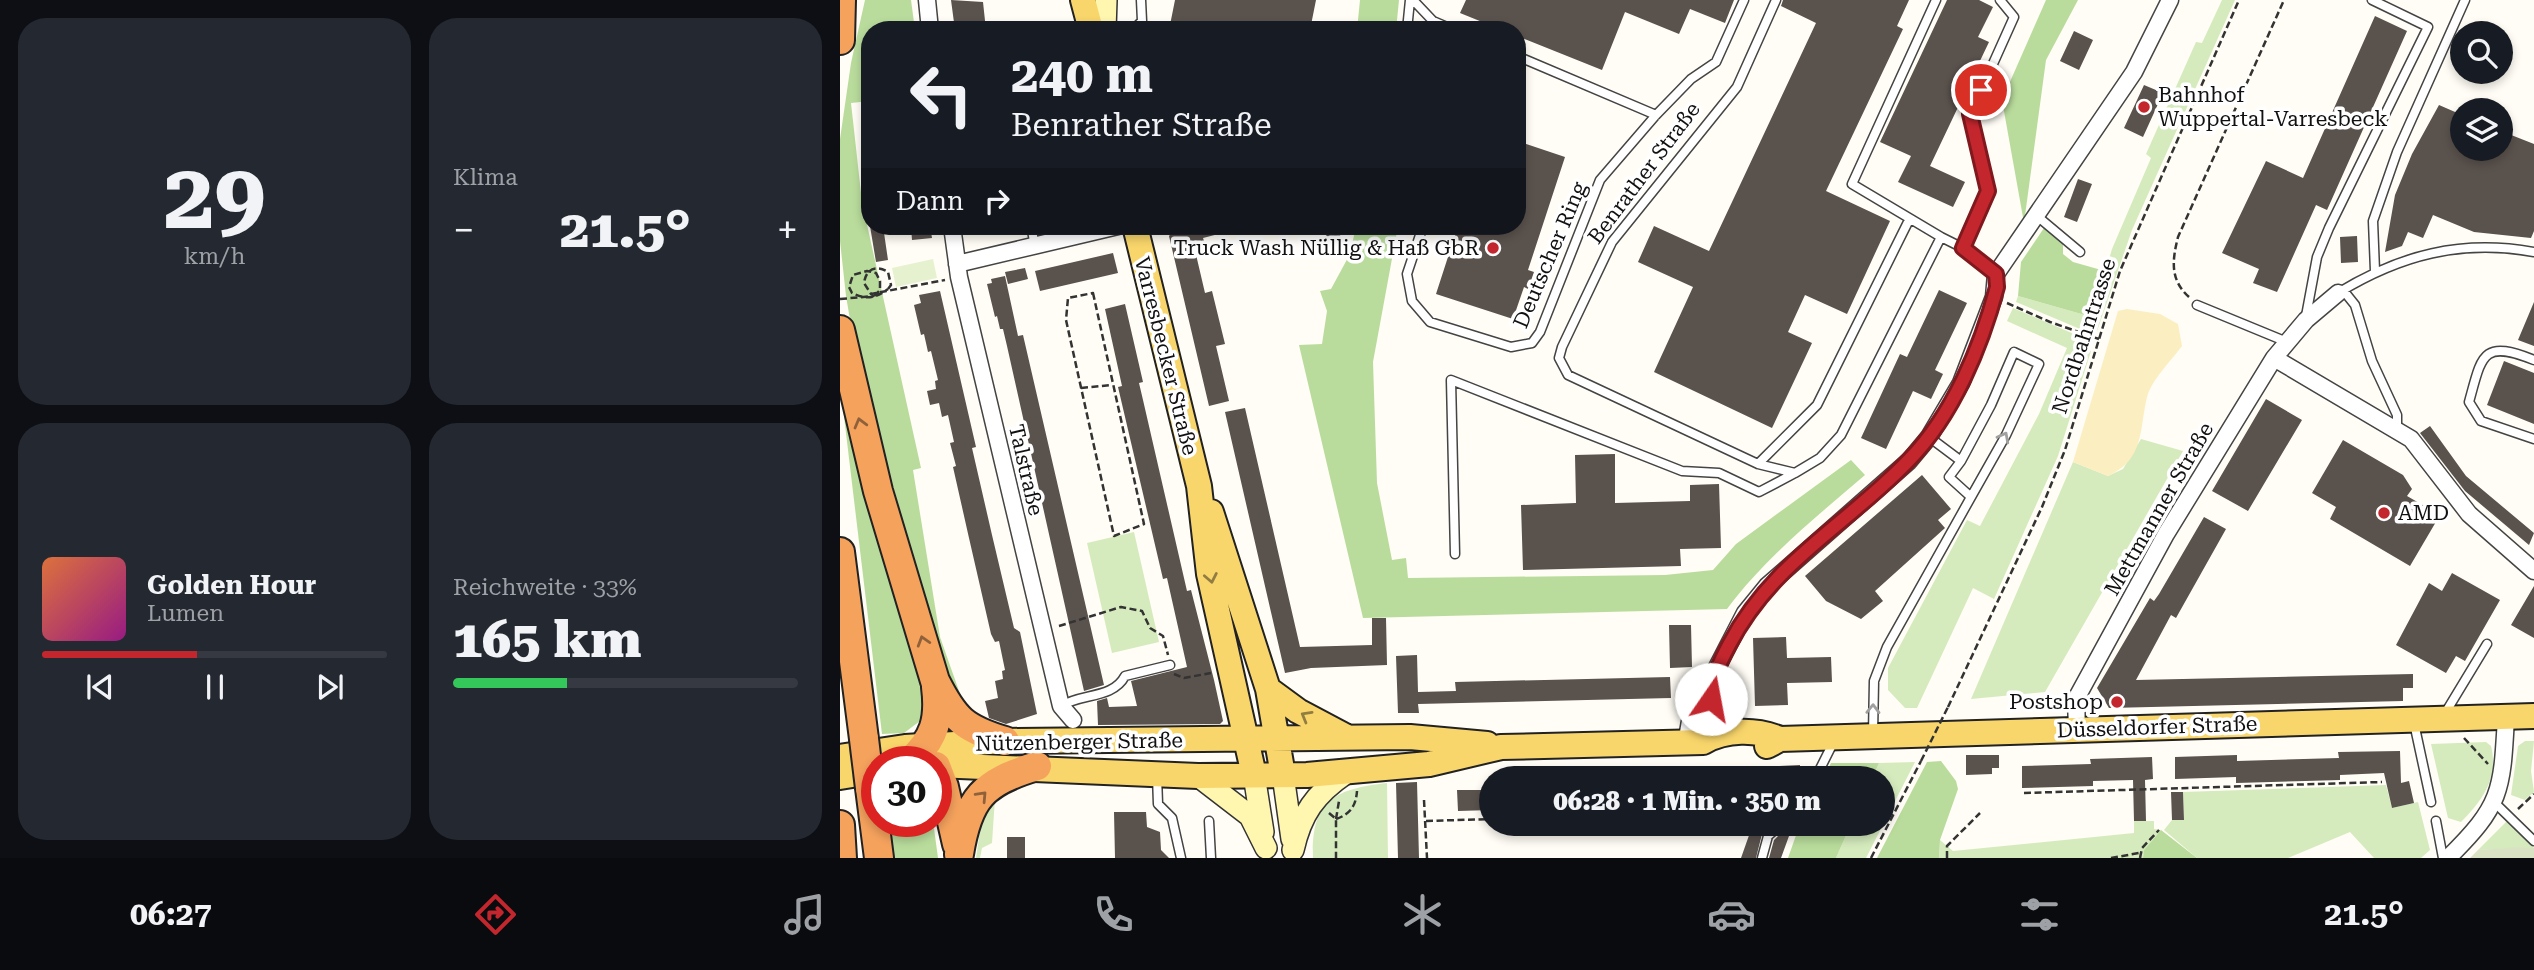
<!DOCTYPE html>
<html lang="de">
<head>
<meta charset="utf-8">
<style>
	body { margin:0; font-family:"Roboto Serif",serif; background:#242831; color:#f1f3f6; height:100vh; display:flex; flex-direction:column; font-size:26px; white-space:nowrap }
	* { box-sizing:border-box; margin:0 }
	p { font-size:23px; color:#9ea1a6 }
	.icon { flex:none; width:38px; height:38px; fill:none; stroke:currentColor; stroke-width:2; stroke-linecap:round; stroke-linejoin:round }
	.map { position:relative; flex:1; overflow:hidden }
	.details { display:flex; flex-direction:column; gap:18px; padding:18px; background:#0d0f14; width:840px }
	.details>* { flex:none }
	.top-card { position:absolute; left:21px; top:21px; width:665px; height:214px; border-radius:28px; box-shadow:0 4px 10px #0003; background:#171b24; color:#f1f3f6; overflow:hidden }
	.controls { position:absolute; left:1610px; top:21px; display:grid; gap:14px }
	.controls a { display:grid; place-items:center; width:63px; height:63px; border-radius:50%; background:#171b24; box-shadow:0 4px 10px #0003; font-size:35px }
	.speed { position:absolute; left:21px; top:746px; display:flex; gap:14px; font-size:35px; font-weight:700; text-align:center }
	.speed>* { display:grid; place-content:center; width:91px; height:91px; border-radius:50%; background:#171b24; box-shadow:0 4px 10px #0003; line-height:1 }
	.speed .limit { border:10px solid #d22; background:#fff; color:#111 }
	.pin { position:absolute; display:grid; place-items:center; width:60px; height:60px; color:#fff; margin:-30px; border:4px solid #fff; border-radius:50%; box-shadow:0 2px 7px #0007 }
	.me { position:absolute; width:77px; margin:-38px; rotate:12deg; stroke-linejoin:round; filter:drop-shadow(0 0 5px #0008) }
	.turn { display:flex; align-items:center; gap:24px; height:147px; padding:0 35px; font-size:32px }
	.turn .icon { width:91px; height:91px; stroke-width:2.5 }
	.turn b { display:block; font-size:49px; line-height:60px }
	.then { display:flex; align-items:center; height:66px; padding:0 35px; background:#0003; gap:14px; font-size:26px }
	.big { font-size:52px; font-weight:800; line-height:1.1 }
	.details .card { flex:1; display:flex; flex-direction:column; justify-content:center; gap:10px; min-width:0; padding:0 24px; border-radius:28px; background:#242831 }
	.details .dial { align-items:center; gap:0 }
	.dial b { font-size:91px; line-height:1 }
	.song { display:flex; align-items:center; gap:21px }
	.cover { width:84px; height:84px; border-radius:10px; background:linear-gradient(135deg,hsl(20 70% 55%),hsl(310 70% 35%)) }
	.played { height:7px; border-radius:4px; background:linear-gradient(90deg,#c4262e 45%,#363941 45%) }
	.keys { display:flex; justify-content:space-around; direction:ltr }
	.heat { display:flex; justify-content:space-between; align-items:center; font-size:38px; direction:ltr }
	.charge { height:10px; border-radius:5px; background:linear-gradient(90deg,#34c759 33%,#363941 0) }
	.details .tiles { flex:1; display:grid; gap:18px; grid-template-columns:repeat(2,1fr) }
	.trip { position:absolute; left:639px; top:766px; width:416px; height:70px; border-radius:35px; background:#171b24; box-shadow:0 4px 10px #0003; font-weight:800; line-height:70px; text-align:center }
	.dock { display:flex; height:112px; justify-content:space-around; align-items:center; background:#090b0e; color:#9ea1a6 }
	.dock .icon { width:49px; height:49px }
	.dock .current { color:#c4262e }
	.dock b { font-size:32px; color:#f1f3f6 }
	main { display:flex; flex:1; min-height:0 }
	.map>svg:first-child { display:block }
	.green { fill:#d5ebbd }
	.forest { fill:#b9dc9c }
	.sand { fill:#fbeec1 }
	.cemetery { fill:#d9e3c4 }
	.pitch { fill:#e6f2cf }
	.building { fill:#5a524d }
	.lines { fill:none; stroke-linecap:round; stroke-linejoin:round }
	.lane-casing { stroke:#444; stroke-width:11 }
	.street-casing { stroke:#444; stroke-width:19 }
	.secondary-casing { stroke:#333; stroke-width:24 }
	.primary-casing { stroke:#222; stroke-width:28 }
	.highway-casing { stroke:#222; stroke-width:32 }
	.path { stroke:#333; stroke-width:2.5; stroke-dasharray:7 3.5; stroke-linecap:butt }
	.lane { stroke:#fff; stroke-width:8 }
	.street { stroke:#fff; stroke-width:16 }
	.secondary { stroke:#fff6b0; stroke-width:21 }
	.primary { stroke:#f9d66b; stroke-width:24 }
	.highway { stroke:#f5a25d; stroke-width:28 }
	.highway-bridge-casing { stroke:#222; stroke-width:32; stroke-linecap:butt }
	.path-bridge { stroke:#333; stroke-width:2.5; stroke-dasharray:7 3.5; stroke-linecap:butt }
	.highway-bridge { stroke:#f5a25d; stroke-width:28 }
	.oneway { stroke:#8e613b }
	.oneway2 { stroke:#a0a0a0 }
	.oneway3 { stroke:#917d42 }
	.route-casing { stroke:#7f191e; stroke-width:18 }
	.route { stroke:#c4262e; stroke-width:12 }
	.poi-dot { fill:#c4262e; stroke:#fff; stroke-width:2.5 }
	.labels { text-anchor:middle; stroke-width:7; stroke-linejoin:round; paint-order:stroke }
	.poi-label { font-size:21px; fill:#111; stroke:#fff; text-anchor:start }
	.street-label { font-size:21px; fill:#111; stroke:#fff }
</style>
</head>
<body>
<main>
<section class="details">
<div class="tiles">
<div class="card dial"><b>29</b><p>km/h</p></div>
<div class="card"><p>Klima</p>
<div class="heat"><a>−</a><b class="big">21.5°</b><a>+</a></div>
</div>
<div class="card">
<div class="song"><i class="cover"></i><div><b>Golden Hour</b><p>Lumen</p></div></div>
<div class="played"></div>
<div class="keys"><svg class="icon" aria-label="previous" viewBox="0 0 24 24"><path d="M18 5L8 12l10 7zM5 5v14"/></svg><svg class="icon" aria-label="pause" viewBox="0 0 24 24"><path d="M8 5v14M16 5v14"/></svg><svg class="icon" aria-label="next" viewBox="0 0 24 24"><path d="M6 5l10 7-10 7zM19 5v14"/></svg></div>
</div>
<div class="card"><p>Reichweite · 33%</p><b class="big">165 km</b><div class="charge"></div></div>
</div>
</section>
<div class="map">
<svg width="1694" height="858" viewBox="0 0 1694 858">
	<rect width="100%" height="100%" fill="#fffdf5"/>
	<path class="green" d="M1382,0H1395L1292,230L1257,331L1253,330L1252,334L1176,302L1178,296L1252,317L1272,249L1311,158L1306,154L1356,42L1362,43Z
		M1173,308L1248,340L1245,349L1251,351L1218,456L1154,599L1133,588L1077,708H1065L1048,690V668L1127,520L1140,526L1199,414L1227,348L1167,321Z
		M1301,439L1343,451L1205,692L1131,699L1233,462L1268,476L1283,469Z
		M294,532L319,642L272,653L247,543Z
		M1685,741H1694L1691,771L1694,792L1685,800L1671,795L1678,746Z
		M1646,742L1651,746C1659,778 1642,801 1621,822L1608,818L1591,744Z
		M1075,762L1026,858H996L1011,824H1043V779H1032L1039,763Z
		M547,783L548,858H473C471,801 494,789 547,783Z
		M1546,785L1552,808L1578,802L1590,850L1581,858H1534L1510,832L1448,858H1357L1324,830L1332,820L1344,819L1343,792Z
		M155,798L152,843L142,848L140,858H136L142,817Z
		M1668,820L1694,848L1638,850Z
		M1294,821H1314V829L1321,830L1304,850L1303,858H1099L1100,840L1113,851L1294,833Z"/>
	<path class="forest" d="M25,0H71L75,30H30V101L11,103L22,202L81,468L73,470L100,637L125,708L109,680L53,500L14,343L6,296L0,241V139L11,63Z
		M520,0H559L556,30H517Z
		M1206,0H1238L1206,60L1184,223L1162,100Z
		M516,226H558L533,362L537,483L552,560L566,558L568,578L825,575L873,570L896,544L1011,460L1025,475C976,517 926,557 887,609L523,618L459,345L482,344L487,311L480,291L491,289L510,254Z
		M1204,228L1223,240V254L1233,262L1265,271L1252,317L1178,296L1181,262Z
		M3,408L83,695L80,721L64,733L42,734Z
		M1101,761L1116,781L1118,789L1100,840L1099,858H1037L1087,762Z
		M991,763H1039L1032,779H983Z
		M49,821H93L98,858H54Z
		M960,824H1011L996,858H948Z
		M1321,830L1357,858H1303L1304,850Z"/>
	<path class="sand" d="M1287,309L1320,314L1338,324L1342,346C1331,361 1312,379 1307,397C1299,430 1305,459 1268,476L1233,462L1278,311Z"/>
	<path class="cemetery" d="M1680,847L1694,848V858H1630L1638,850Z"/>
	<path class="pitch" d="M93,259L97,278L56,287L52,268Z"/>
	<path class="building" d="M111,0L143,2L146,30H115Z
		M335,0H476L470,30H329Z
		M626,0H894L885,23L850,9L839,34L785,12L762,70L677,36V30H662L620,13Z
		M943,0H1069L1057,26L1063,29L986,191L1050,221L1007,314L965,295L948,332L972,343L932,428L814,372L853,287L798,262L814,226L869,251L976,23L941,6Z
		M1107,0H1139L1153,7L1138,37L1149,42L1090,166L1125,182L1113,207L1058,182L1071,156L1040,142Z
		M1535,16L1567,31L1487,210L1476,205L1437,292L1413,283L1419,269L1382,253L1426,161L1463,178Z
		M1234,31L1253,40L1239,70L1220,61Z
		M1304,85L1323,93L1303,137L1284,128Z
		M1599,105L1622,115V149H1661V131L1694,144V231L1691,238L1634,232L1593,215L1583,238L1568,232L1562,246L1545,252L1555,195L1572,154Z
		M677,141L725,157L688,270L694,272L688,289L684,287L673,319L596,294L618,226H677Z
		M1238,179L1252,184L1237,222L1224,217Z
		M30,226H43L48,260L36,262Z
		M71,226H90L92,238L72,240Z
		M353,226H393L394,230L363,238L365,244L354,246L365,293L372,291L385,344L376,346L389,401L369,406L329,236L333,231Z
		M488,226H502L497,253L483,250Z
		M1517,236L1518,262L1501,263L1500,237Z
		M273,253L278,273L200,291L195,271Z
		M185,268L188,279L168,284L165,272Z
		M165,276L178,336L183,335L264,685L244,691L167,346L163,329H160L157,316L155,317L147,284L152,283L151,279Z
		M1099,290L1127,303L1095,370L1103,374L1091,399L1073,391L1046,449L1021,438L1060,354L1067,357Z
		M100,291L136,447L132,448L152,535L174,628L180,632L197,714L166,724L149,718L145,701L158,698L155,681L163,679L162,671L165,670L159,641L155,642L151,634L129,538L113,467L116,466L110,443L114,442L108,415L102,417L99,403L90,405L87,391L96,389L95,381L98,380L91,351L88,352L84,334L81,335L74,305L81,303L79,295Z
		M1694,302V346L1678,340Z
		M285,304L303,382L299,383L303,400L347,591L351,590L374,680L383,721L380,724L258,725L257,701L267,698L269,707L297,706L291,681L347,667L327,578L323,579L278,387L282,386L265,309Z
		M1664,361L1694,373V424L1647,405Z
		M1426,399L1462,420L1408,511L1372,491Z
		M405,408L460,647L532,645V618H546L547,665L471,668L445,673L385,412Z
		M1590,426L1626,476L1694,533L1689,545L1625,491L1580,433Z
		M1503,440L1563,475L1572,489L1567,496L1600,515L1570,566L1490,519L1496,507L1472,493Z
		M775,454V503L850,501V485L879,484L881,548L840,549L841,566L683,570L681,505L736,503L735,455Z
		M1082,475L1111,509L1098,520L1105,528L1035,591L1043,601L1021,619L986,601L965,576Z
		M1364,517L1386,529L1336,618L1331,615L1296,680L1573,674V688H1563V701L1269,708L1257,688L1310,598L1314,601L1319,594Z
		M1612,573L1660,600L1625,661L1616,656L1606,673L1556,645L1589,583L1602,591Z
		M1694,586V638L1671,625Z
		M829,625H851L852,667L830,668Z
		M946,637L947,658L991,657L992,682L947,683L948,705L915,706L913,638Z
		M577,655L578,692L616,691L615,682L830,677L831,698L578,704L579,713H558L556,656Z
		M1560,751L1561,783L1569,781L1574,803L1552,808L1544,773L1500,775V780L1465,781L1396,783V777L1335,779V757L1397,755V761L1499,758L1498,752Z
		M1126,755H1159V768H1152V774L1126,775Z
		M1312,757L1313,779L1305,780L1306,821H1294L1293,780L1253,781V786L1182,788V766L1251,764L1250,759Z
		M960,765V779H940L939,766Z
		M577,782L579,858H558L556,783Z
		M617,790H651V810L618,811Z
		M1331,792H1343L1344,820H1332Z
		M274,812H306L307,827L320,832L321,850L329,858H275Z
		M913,824L927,828L922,834L916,858H901Z
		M941,833L949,836L941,858H929L934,840Z
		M167,837H185V858H167Z"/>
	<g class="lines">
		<g class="lane-casing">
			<path id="lane" d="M573,0L593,21L614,30
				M936,0L897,87L772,242L722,347L719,358L728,375L918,464L955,473L980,458L1001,435L1101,237L1123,248L1156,274
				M1096,0L1012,184L1101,237
				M293,30L302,21L301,0
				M567,30L570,0
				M677,56L816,115
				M1197,216L1240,252
				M191,226L195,246
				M583,226L567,274L572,301L590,322L671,347L692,343L700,332L760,180L816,115L851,79L876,62L904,0
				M1123,248L1148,191L1130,115L1174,17L1160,0
				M1535,271L1533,221L1557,152L1625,0
				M1503,290L1515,305L1532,361L1557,415V430
				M1498,293C1560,255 1621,239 1694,252
				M1357,305L1447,342
				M1466,316L1477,257L1489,228L1588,27L1532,0
				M1694,360C1642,339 1642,355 1629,402L1641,421L1694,439
				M1121,461L1151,405L1174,352L1199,364L1166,435L1131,497
				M918,464L977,405L1069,220
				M615,554L611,380L842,471L879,473L919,492L955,473
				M221,706C241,693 273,699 285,676L330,665
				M1604,715L1647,644
				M1574,723L1591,802
				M1033,734L1034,681L1047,647L1131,497L1109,477L1121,461L1089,437
				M317,776L318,804L332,818L341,858
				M975,779L994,741
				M1655,803L1694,841
				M369,821L371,858
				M1596,821L1603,858
				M922,858L928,836L941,824"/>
		</g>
		<g class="street-casing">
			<path id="street" d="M87,0L90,30
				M112,226L119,277L221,706L233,720
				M117,264L278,226
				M1434,358L1571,439L1629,514L1694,571
				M872,677L905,613L927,586L1069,461L1089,437L1121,383L1154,297L1156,274L1294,72L1330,0
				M1237,730L1236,699L1326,534L1434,358L1466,320L1498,293
				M847,742C849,716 856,697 872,677V737
				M1608,858C1662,805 1662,791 1666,717"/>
		</g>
		<g class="secondary-casing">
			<path id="secondary" d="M265,30L266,0
				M414,775L423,832
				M443,775L452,839
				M358,776L410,816L426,848
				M453,850C461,814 475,794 506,773"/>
		</g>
		<g class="primary-casing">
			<path id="primary" d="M243,0L251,30
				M295,226L359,486L369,574L414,775
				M371,512L428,689L443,775
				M428,689L458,711L507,737
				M927,746L940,739L1694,716
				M0,757L65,747L165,741L570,737L647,744
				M96,765L358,776L467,775L589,764L661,747L863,742C886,729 916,729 940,739
				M0,777L37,771"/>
		</g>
		<g class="highway-casing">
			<path id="highway" d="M0,40L1,0
				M0,330L38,491L95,681C114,719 124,729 165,741
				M0,552L24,739
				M70,761C95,739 100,719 96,687
				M96,766L104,787L117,844
				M30,788L39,858
				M0,825L2,858
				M119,854C128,798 143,782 197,766"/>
		</g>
		<path class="path" d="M48,289L51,285L48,272C37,265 26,268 24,283L31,294L105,280
			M253,293L304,524L274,536L226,320L228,298Z
			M1349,297C1330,280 1332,261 1338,237L1444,0
			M0,299L34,296
			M1167,303L1210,322L1259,339
			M241,388L272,385
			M219,626L281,607L302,611L310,628L323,636L328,655
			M334,674L344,678L371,673
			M1108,707L1202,507L1225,450L1280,271L1399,0
			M1624,738L1648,764
			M1184,793L1542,782
			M584,800L587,858
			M1678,809L1694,794
			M489,813L496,819V858
			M496,819C511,814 516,805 517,791
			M496,819L499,801
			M586,821L651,819
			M1031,858L1081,761
			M1107,858V846L1140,813
			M1271,858L1299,853
			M1300,858L1302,848L1319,830"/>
		<use href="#lane" class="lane"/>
		<use href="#street" class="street"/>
		<use href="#secondary" class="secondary"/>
		<use href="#primary" class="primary"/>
		<use href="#highway" class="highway"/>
		<g class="highway-bridge-casing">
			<path id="highway-bridge" d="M24,739L30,788"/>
		</g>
		<path class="path-bridge" d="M34,296L40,290V281L36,273L27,271L13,275L9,287L12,293C26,300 36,298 48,289
			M1081,761L1108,707"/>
		<use href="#highway-bridge" class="highway-bridge"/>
	</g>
	<defs><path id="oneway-chevron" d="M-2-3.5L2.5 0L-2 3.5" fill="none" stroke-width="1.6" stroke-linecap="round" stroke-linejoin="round" transform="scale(1.75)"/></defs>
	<g class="oneway">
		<use href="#oneway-chevron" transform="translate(20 423) rotate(-105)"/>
		<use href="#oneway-chevron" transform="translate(83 641) rotate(-107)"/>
		<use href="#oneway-chevron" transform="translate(142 796) rotate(-47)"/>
	</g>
	<g class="oneway2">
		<use href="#oneway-chevron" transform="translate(1164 437) rotate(-62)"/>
		<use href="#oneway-chevron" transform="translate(1033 709) rotate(-89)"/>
	</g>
	<g class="oneway3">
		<use href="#oneway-chevron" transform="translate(371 578) rotate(79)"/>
		<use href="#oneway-chevron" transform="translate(466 716) rotate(-150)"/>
	</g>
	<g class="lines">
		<g class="route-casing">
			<path id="route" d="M871,699C872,678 879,664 889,645C932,562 1007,525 1069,460C1113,415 1141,347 1157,287L1156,274L1123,248L1148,191L1130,114L1141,90"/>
		</g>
		<use href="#route" class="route"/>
	</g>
	<g class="poi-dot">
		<circle cx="1304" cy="107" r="7"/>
		<circle cx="653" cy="248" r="7"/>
		<circle cx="1544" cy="513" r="7"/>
		<circle cx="1277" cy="702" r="7"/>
	</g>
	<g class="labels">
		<g class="poi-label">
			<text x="1318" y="102">Bahnhof<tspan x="1318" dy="24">Wuppertal-Varresbeck</tspan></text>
			<text x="639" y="255" text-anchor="end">Truck Wash Nüllig &amp; Haß GbR</text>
			<text x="1558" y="520">AMD</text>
			<text x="1263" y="709" text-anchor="end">Postshop</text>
		</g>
		<g class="street-label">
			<text transform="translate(804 173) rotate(-53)" y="7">Benrather Straße</text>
			<text transform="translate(710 255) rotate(-67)" y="7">Deutscher Ring</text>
			<text transform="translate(1244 336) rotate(-72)" y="7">Nordbahntrasse</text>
			<text transform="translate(326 356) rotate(76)" y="7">Varresbecker Straße</text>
			<text transform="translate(186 470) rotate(77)" y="7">Talstraße</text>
			<text transform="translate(1319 509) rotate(-60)" y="7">Mettmanner Straße</text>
			<text transform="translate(1317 727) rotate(-2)" y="7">Düsseldorfer Straße</text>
			<text transform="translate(239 742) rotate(-1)" y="7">Nützenberger Straße</text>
		</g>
	</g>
</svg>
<div class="controls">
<a><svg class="icon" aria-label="search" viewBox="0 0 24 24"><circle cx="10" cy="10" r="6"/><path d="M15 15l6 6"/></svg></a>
<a><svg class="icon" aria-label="layers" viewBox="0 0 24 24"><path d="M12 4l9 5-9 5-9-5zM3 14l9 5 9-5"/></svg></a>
</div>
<div class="speed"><div class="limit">30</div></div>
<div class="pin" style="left:1141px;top:90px;background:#d93025"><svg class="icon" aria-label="arrive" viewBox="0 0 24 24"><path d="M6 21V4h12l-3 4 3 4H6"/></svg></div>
<svg class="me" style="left:871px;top:699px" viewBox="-20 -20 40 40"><circle r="19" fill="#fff"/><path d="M0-13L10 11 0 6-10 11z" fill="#c4262e"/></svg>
<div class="trip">06:28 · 1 Min. · 350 m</div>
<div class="top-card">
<div class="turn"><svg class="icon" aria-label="left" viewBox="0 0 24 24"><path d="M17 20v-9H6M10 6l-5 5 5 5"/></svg><div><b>240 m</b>Benrather Straße</div></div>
<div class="then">Dann<svg class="icon" aria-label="right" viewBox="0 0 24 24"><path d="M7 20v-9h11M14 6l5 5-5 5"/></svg></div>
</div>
</div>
</main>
<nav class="dock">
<b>06:27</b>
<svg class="icon current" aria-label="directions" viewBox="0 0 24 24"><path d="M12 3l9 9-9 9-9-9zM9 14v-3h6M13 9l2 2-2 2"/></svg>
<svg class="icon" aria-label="music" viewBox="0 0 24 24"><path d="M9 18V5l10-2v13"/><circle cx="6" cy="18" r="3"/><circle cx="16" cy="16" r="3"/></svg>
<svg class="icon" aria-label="phone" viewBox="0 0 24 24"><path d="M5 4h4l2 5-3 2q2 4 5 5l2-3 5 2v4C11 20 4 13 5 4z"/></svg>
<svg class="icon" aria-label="climate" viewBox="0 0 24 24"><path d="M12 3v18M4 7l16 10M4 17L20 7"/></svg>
<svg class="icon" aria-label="car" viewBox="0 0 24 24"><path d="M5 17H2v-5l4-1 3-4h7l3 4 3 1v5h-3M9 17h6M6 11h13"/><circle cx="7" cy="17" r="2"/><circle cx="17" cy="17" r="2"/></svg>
<svg class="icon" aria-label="filters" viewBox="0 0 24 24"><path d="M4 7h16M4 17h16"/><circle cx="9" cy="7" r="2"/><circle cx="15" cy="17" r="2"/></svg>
<b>21.5°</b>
</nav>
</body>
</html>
